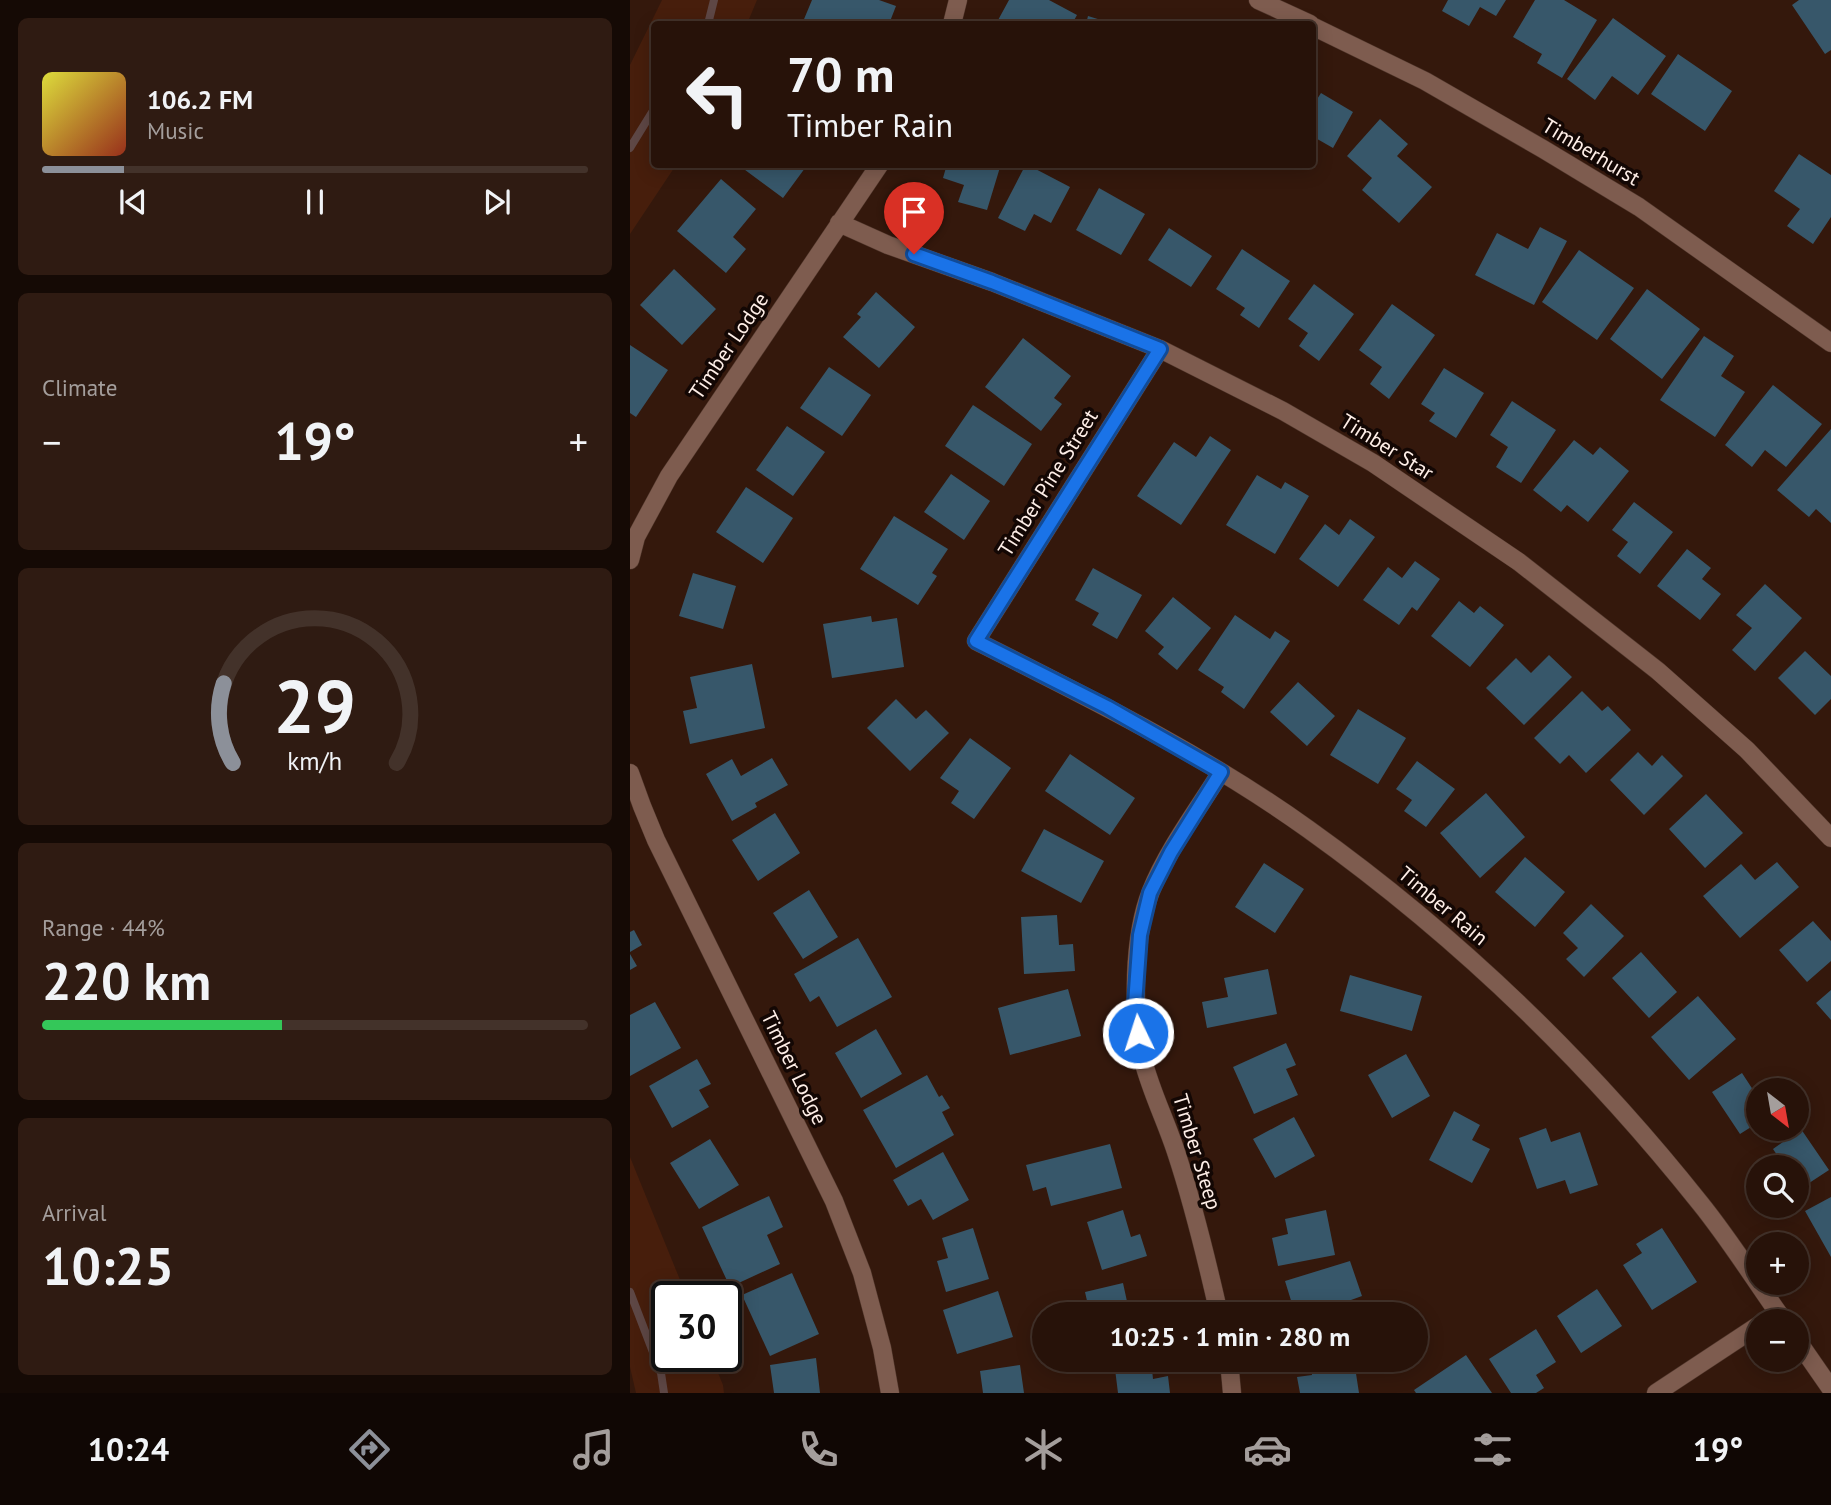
<!DOCTYPE html>
<html lang="en">
<head>
<meta charset="utf-8">
<style>
	body { margin:0; font-family:"PT Sans",sans-serif; background:#2f1b12; color:#f1f3f6; height:100vh; display:flex; flex-direction:column; font-size:26px; white-space:nowrap }
	* { box-sizing:border-box; margin:0 }
	p { font-size:23px; color:#a49e9c }
	.icon { flex:none; width:38px; height:38px; fill:none; stroke:currentColor; stroke-width:2; stroke-linecap:round; stroke-linejoin:round }
	.map { position:relative; flex:1; overflow:hidden }
	.drawer { display:flex; flex-direction:column; gap:18px; padding:18px; background:#150a05; width:630px }
	.drawer>* { flex:none }
	.banner { position:absolute; left:21px; top:21px; width:665px; height:147px; border-radius:7px; box-shadow:0 4px 18px #0003,0 0 0 2px #43322a; background:#271209; color:#f1f3f6; overflow:hidden }
	.needle { width:46px; rotate:149deg }
	.fabs { position:absolute; left:1116px; top:1078px; display:grid; gap:14px }
	.fabs a { display:grid; place-items:center; width:63px; height:63px; border-radius:50%; background:#271209; box-shadow:0 4px 18px #0003,0 0 0 2px #43322a; font-size:35px }
	.speed { position:absolute; left:21px; top:1281px; display:flex; gap:14px; font-size:35px; font-weight:700; text-align:center }
	.speed>* { display:grid; place-content:center; width:91px; height:91px; border-radius:50%; background:#271209; box-shadow:0 4px 18px #0003,0 0 0 2px #43322a; line-height:1 }
	.speed .limit { border:4px solid #111; border-radius:10px; background:#fff; color:#111 }
	.pin { position:absolute; display:grid; place-items:center; width:60px; height:60px; color:#fff; margin:-72px -30px; border-radius:50% 50% 50% 0; rotate:-45deg; box-shadow:0 0 7px #0007 }
	.pin .icon { rotate:45deg }
	.me { position:absolute; width:77px; margin:-38px; rotate:356deg; stroke-linejoin:round; filter:drop-shadow(0 0 5px #0008) }
	.turn { display:flex; align-items:center; gap:24px; height:147px; padding:0 21px; font-size:32px }
	.turn .icon { width:91px; height:91px; stroke-width:2.5 }
	.turn b { display:block; font-size:49px; line-height:60px }
	.big { font-size:52px; font-weight:700; line-height:1.1 }
	.drawer .tile { flex:1; display:flex; flex-direction:column; justify-content:center; gap:10px; min-width:0; padding:0 24px; border-radius:10px; background:#2f1b12 }
	.drawer .dial { align-items:center; gap:0 }
	.dial svg { height:182px; overflow:visible; fill:none; stroke:#43322a; stroke-width:7; stroke-linecap:round; text-anchor:middle }
	.dial text { fill:#f1f3f6; stroke:none }
	.song { display:flex; align-items:center; gap:21px }
	.cover { width:84px; height:84px; border-radius:10px; background:linear-gradient(135deg,hsl(60 70% 55%),hsl(10 70% 35%)) }
	.played { height:7px; border-radius:4px; background:linear-gradient(90deg,#8c9099 15%,#43322a 15%) }
	.keys { display:flex; justify-content:space-around; direction:ltr }
	.heat { display:flex; justify-content:space-between; align-items:center; font-size:38px; direction:ltr }
	.charge { height:10px; border-radius:5px; background:linear-gradient(90deg,#34c759 44%,#43322a 0) }
	.trip { position:absolute; left:402px; top:1302px; width:396px; height:70px; border-radius:35px; background:#271209; box-shadow:0 4px 18px #0003,0 0 0 2px #43322a; font-weight:700; line-height:70px; text-align:center }
	.tabs { display:flex; height:112px; justify-content:space-around; align-items:center; background:#100704; color:#a49e9c }
	.tabs .icon { width:49px; height:49px }
	.tabs .selected { color:#8c9099 }
	.tabs b { font-size:32px; color:#f1f3f6 }
	main { display:flex; flex:1; min-height:0 }
	.map>svg:first-child { display:block }
	.green { fill:#471e0c }
	.lines { fill:none; stroke-linecap:round; stroke-linejoin:round }
	.stream { stroke:#5e4745; stroke-width:8 }
	.building { fill:#37576a }
	.minor-casing { stroke:#50362b; stroke-width:19 }
	.minor { stroke:#7e5c4f; stroke-width:18 }
	.route-casing { stroke:#114b97; stroke-width:18 }
	.route { stroke:#1a73e8; stroke-width:12 }
	.labels { text-anchor:middle; stroke-width:7; stroke-linejoin:round; paint-order:stroke }
	.street-label { font-size:21px; fill:#feeee7; stroke:#130704 }
</style>
</head>
<body>
<main>
<section class="drawer">
<div class="tile">
<div class="song"><i class="cover"></i><div><b>106.2 FM</b><p>Music</p></div></div>
<div class="played"></div>
<div class="keys"><svg class="icon" aria-label="previous" viewBox="0 0 24 24"><path d="M18 5L8 12l10 7zM5 5v14"/></svg><svg class="icon" aria-label="pause" viewBox="0 0 24 24"><path d="M8 5v14M16 5v14"/></svg><svg class="icon" aria-label="next" viewBox="0 0 24 24"><path d="M6 5l10 7-10 7zM19 5v14"/></svg></div>
</div>
<div class="tile"><p>Climate</p>
<div class="heat"><a>−</a><b class="big">19°</b><a>+</a></div>
</div>
<div class="tile dial"><svg viewBox="0 0 100 80">
<path d="M14 69A42 42 0 1 1 86 69"/>
<path d="M14 69A42 42 0 0 1 10 34" stroke="#8c9099"/>
<text x="50" y="56" font-size="32" font-weight="700">29</text>
<text x="50" y="72" font-size="11">km/h</text>
</svg></div>
<div class="tile"><p>Range · 44%</p><b class="big">220 km</b><div class="charge"></div></div>
<div class="tile"><p>Arrival</p><b class="big">10:25</b></div>
</section>
<div class="map">
<svg width="1201" height="1393" viewBox="0 0 1201 1393">
	<rect width="100%" height="100%" fill="#34180c"/>
	<path class="green" d="M32,0H127L117,24H24V164L46,165L0,234V65Z
		M0,1157L57,1297H37V1356H81L93,1385L94,1393H6L0,1367Z"/>
	<g class="lines">
		<path class="stream" d="M78,24L84,0
			M0,148L24,109
			M0,1292L31,1373L34,1393"/>
	</g>
	<path class="building" d="M182,0H249L266,6L259,24H172Z
		M379,0H419L447,15L442,24H371L367,22Z
		M818,0H876L866,16L850,7L839,26L812,11Z
		M905,0H934L967,20L932,78L907,63L912,54L883,37Z
		M1169,0H1201V50L1195,54L1162,5Z
		M458,16L484,24H456Z
		M983,18L1036,56L1008,95L982,76L965,100L937,79Z
		M1048,54L1102,91L1075,131L1021,94Z
		M691,93L723,112L703,148L682,136V107Z
		M750,119L778,144L767,156L802,187L769,223L732,190L742,178L717,156Z
		M1169,154L1201,175V217L1183,244L1157,226L1170,209L1144,191Z
		M107,164H178L153,198Z
		M317,164H371L357,210L328,202L334,185L313,178Z
		M396,164L440,187L421,223L404,214L395,231L368,218Z
		M91,179L126,209L103,237L116,249L96,273L47,231Z
		M469,188L515,214L491,255L446,230Z
		M910,227L937,241L904,305L845,275L867,233L898,249Z
		M539,228L582,256L561,287L518,260Z
		M612,249L660,281L629,328L610,315L615,308L586,289Z
		M949,250L1004,288L967,340L912,302Z
		M44,269L86,309L52,345L10,305Z
		M684,284L724,314L689,361L669,346L678,333L658,319Z
		M1017,289L1070,329L1032,379L980,339Z
		M246,292L285,327L249,368L213,337L231,317L227,314Z
		M762,304L805,335L759,399L740,384L752,367L729,350Z
		M1074,336L1104,356L1091,376L1115,392L1085,437L1030,400Z
		M393,338L441,376L424,398L432,404L411,431L355,387Z
		M0,345L38,370L6,417L0,413Z
		M199,367L241,395L212,436L170,408Z
		M814,368L854,393L826,438L799,421L805,413L791,404Z
		M1143,385L1192,424L1156,467L1135,450L1122,467L1095,445Z
		M882,401L926,430L891,483L866,467L878,447L860,435Z
		M343,405L402,444L374,486L315,446Z
		M157,426L195,452L163,496L126,470Z
		M1201,429V523L1186,509L1179,517L1147,490Z
		M580,436L601,450L551,525L507,496L544,442L566,457Z
		M944,440L963,455L970,447L999,471L958,522L937,505L931,512L903,490Z
		M321,474L360,501L334,540L294,512Z
		M627,475L651,489L655,482L679,496L645,554L596,525Z
		M116,487L163,518L133,563L86,532Z
		M1004,502L1043,532L1010,574L987,556L998,542L982,530Z
		M264,516L318,549L302,573L307,576L288,605L230,569Z
		M720,519L745,537L708,587L669,559L695,524L709,535Z
		M1057,549L1081,568L1072,579L1091,594L1070,620L1027,586Z
		M785,561L810,579L787,611L782,607L769,625L733,600L758,567L772,578Z
		M463,568L512,595L487,639L462,625L469,613L445,600Z
		M63,573L106,586L93,629L49,616Z
		M1135,584L1172,618L1125,671L1102,650L1122,628L1106,615Z
		M543,597L581,628L547,670L528,654L534,647L515,631Z
		M829,601L844,613L850,606L874,625L840,667L801,636Z
		M605,615L640,639L645,631L660,641L614,709L591,692L594,687L568,670Z
		M241,616L242,622L267,618L274,667L202,678L193,624Z
		M1175,651L1201,676V699L1185,715L1148,678Z
		M919,655L942,677L894,725L856,688L886,658L901,673Z
		M122,664L135,728L60,744L53,711L67,708L60,677Z
		M668,682L705,716L677,746L640,712Z
		M952,691L972,711L978,706L1001,730L956,773L939,755L930,764L904,738Z
		M266,699L286,719L296,710L319,733L280,771L237,728Z
		M728,709L776,738L748,784L700,755Z
		M340,738L381,768L344,819L321,803L329,791L310,778Z
		M1008,752L1022,766L1032,755L1053,776L1014,815L980,780Z
		M440,754L505,798L480,835L415,791Z
		M142,758L158,785L125,803L127,807L102,821L76,774L102,759L111,776Z
		M787,761L825,789L796,827L774,811L782,800L766,789Z
		M856,793L895,837L850,878L810,833Z
		M1076,794L1113,833L1075,868L1039,829Z
		M145,813L170,853L128,881L102,840Z
		M414,829L474,861L451,903L391,871Z
		M895,857L935,892L905,927L865,892Z
		M1147,862L1169,887L1110,938L1073,896L1111,864L1125,880Z
		M634,863L674,889L645,933L605,907Z
		M179,890L208,937L173,959L143,913Z
		M961,904L994,936L954,977L936,959L948,948L933,933Z
		M427,915L429,945L443,944L445,971L394,974L391,917Z
		M1183,921L1201,941V961L1177,982L1149,950Z
		M4,930L12,945L0,952V932Z
		M228,938L262,997L207,1027L189,996L180,1002L164,974Z
		M1011,952L1047,992L1019,1018L982,978Z
		M0,954L7,966L0,970Z
		M638,969L647,1014L577,1028L572,1002L598,997L594,978Z
		M720,975L792,996L782,1031L710,1011Z
		M438,989L451,1036L380,1055L368,1008Z
		M1201,990V1020L1186,1003Z
		M1068,996L1106,1039L1059,1080L1021,1037Z
		M25,1002L51,1048L0,1076V1015Z
		M246,1029L272,1074L231,1098L205,1053Z
		M656,1043L666,1065L656,1069L668,1095L624,1114L603,1067Z
		M776,1054L800,1096L762,1118L738,1075Z
		M67,1059L81,1084L69,1090L79,1107L42,1128L19,1086Z
		M1112,1073L1129,1099V1122L1110,1134L1082,1092Z
		M297,1075L309,1097L312,1095L320,1108L312,1112L324,1135L266,1168L233,1110Z
		M824,1111L850,1125L842,1140L860,1149L842,1183L799,1160Z
		M664,1117L685,1156L645,1178L623,1139Z
		M916,1128L921,1142L950,1132L968,1185L940,1194L935,1180L907,1189L889,1138Z
		M1171,1129L1199,1170L1167,1191V1167H1155L1143,1149Z
		M80,1139L109,1185L69,1209L40,1163Z
		M480,1144L492,1188L421,1206L416,1187L403,1191L396,1165Z
		M313,1152L339,1200L303,1220L291,1199L278,1206L263,1180Z
		M139,1196L153,1227L137,1235L150,1264L100,1287L72,1227Z
		M1201,1197V1257L1175,1211Z
		M493,1210L501,1237L510,1234L517,1256L472,1270L457,1222Z
		M696,1210L705,1255L648,1266L642,1238L658,1234L655,1219Z
		M343,1228L359,1279L316,1292L307,1261L318,1258L312,1238Z
		M1032,1228L1067,1282L1022,1310L993,1265L1012,1253L1006,1244Z
		M720,1261L732,1296L721,1300L725,1314H657L656,1310L663,1307L655,1281Z
		M162,1273L189,1334L140,1356L112,1295Z
		M493,1283L498,1306L520,1301L523,1314H460L455,1292Z
		M967,1289L992,1326L951,1353L927,1316Z
		M368,1291L383,1337L327,1354L313,1310Z
		M906,1329L926,1362L906,1375L914,1388L906,1393H881L859,1359Z
		M836,1355L862,1393H786L784,1390Z
		M186,1358L190,1393H144L140,1365Z
		M492,1360H521L523,1379L538,1376L540,1393H488L484,1361Z
		M679,1360H738L739,1365L725,1367L729,1393H670L667,1377L682,1375Z
		M390,1365L394,1393H353L350,1371Z"/>
	<g class="lines">
		<g class="minor-casing">
			<path id="minor" d="M628,0L680,24
				M322,24L328,0
				M682,26L795,81L913,149L1009,207L1201,343
				M209,223L258,245L362,282L530,349L653,411L743,463L889,562L1028,671L1117,750L1201,838
				M530,349L346,641C459,698 575,755 678,829C825,934 957,1061 1070,1203C1100,1240 1126,1282 1154,1321
				M0,560L6,537L39,476L250,164
				M0,773L12,806L26,840L204,1201L232,1273L252,1348L260,1393
				M589,1314C577,1261 564,1207 547,1155C537,1123 521,1092 513,1060C502,1013 503,936 521,891C538,849 567,811 591,772
				M1167,1340L1201,1389
				M599,1360L602,1393
				M1026,1393L1129,1325"/>
		</g>
		<use href="#minor" class="minor"/>
	</g>
	<g class="lines">
		<g class="route-casing">
			<path id="route" d="M284,254L362,282L530,349L346,641L477,707L591,772L541,852L520,893L510,935L505,1004L508,1033"/>
		</g>
		<use href="#route" class="route"/>
	</g>
	<g class="labels">
		<g class="street-label">
			<text transform="translate(961 152) rotate(31)" y="7">Timberhurst</text>
			<text transform="translate(99 346) rotate(-56)" y="7">Timber Lodge</text>
			<text transform="translate(757 447) rotate(32)" y="7">Timber Star</text>
			<text transform="translate(418 483) rotate(-58)" y="7">Timber Pine Street</text>
			<text transform="translate(813 906) rotate(40)" y="7">Timber Rain</text>
			<text transform="translate(164 1068) rotate(64)" y="7">Timber Lodge</text>
			<text transform="translate(567 1152) rotate(73)" y="7">Timber Steep</text>
		</g>
	</g>
</svg>
<div class="fabs">
<a><svg class="needle" viewBox="-14 -14 28 28"><path d="M0-13l5 13h-10z" fill="#e53935"/><path d="M0 13l5-13h-10z" fill="#a49e9c"/></svg></a>
<a><svg class="icon" aria-label="search" viewBox="0 0 24 24"><circle cx="10" cy="10" r="6"/><path d="M15 15l6 6"/></svg></a>
<a>+</a>
<a>−</a>
</div>
<div class="speed"><div class="limit">30</div></div>
<div class="pin" style="left:284px;top:254px;background:#d93025"><svg class="icon" aria-label="arrive" viewBox="0 0 24 24"><path d="M6 21V4h12l-3 4 3 4H6"/></svg></div>
<svg class="me" style="left:508px;top:1033px" viewBox="-20 -20 40 40"><circle r="17" fill="#1a73e8" stroke="#fff" stroke-width="3"/><path d="M0-11L8 9 0 5-8 9z" fill="#fff"/></svg>
<div class="trip">10:25 · 1 min · 280 m</div>
<div class="banner">
<div class="turn"><svg class="icon" aria-label="left" viewBox="0 0 24 24"><path d="M17 20v-9H6M10 6l-5 5 5 5"/></svg><div><b>70 m</b>Timber Rain</div></div>
</div>
</div>
</main>
<nav class="tabs">
<b>10:24</b>
<svg class="icon selected" aria-label="directions" viewBox="0 0 24 24"><path d="M12 3l9 9-9 9-9-9zM9 14v-3h6M13 9l2 2-2 2"/></svg>
<svg class="icon" aria-label="music" viewBox="0 0 24 24"><path d="M9 18V5l10-2v13"/><circle cx="6" cy="18" r="3"/><circle cx="16" cy="16" r="3"/></svg>
<svg class="icon" aria-label="phone" viewBox="0 0 24 24"><path d="M5 4h4l2 5-3 2q2 4 5 5l2-3 5 2v4C11 20 4 13 5 4z"/></svg>
<svg class="icon" aria-label="climate" viewBox="0 0 24 24"><path d="M12 3v18M4 7l16 10M4 17L20 7"/></svg>
<svg class="icon" aria-label="car" viewBox="0 0 24 24"><path d="M5 17H2v-5l4-1 3-4h7l3 4 3 1v5h-3M9 17h6M6 11h13"/><circle cx="7" cy="17" r="2"/><circle cx="17" cy="17" r="2"/></svg>
<svg class="icon" aria-label="filters" viewBox="0 0 24 24"><path d="M4 7h16M4 17h16"/><circle cx="9" cy="7" r="2"/><circle cx="15" cy="17" r="2"/></svg>
<b>19°</b>
</nav>
</body>
</html>
